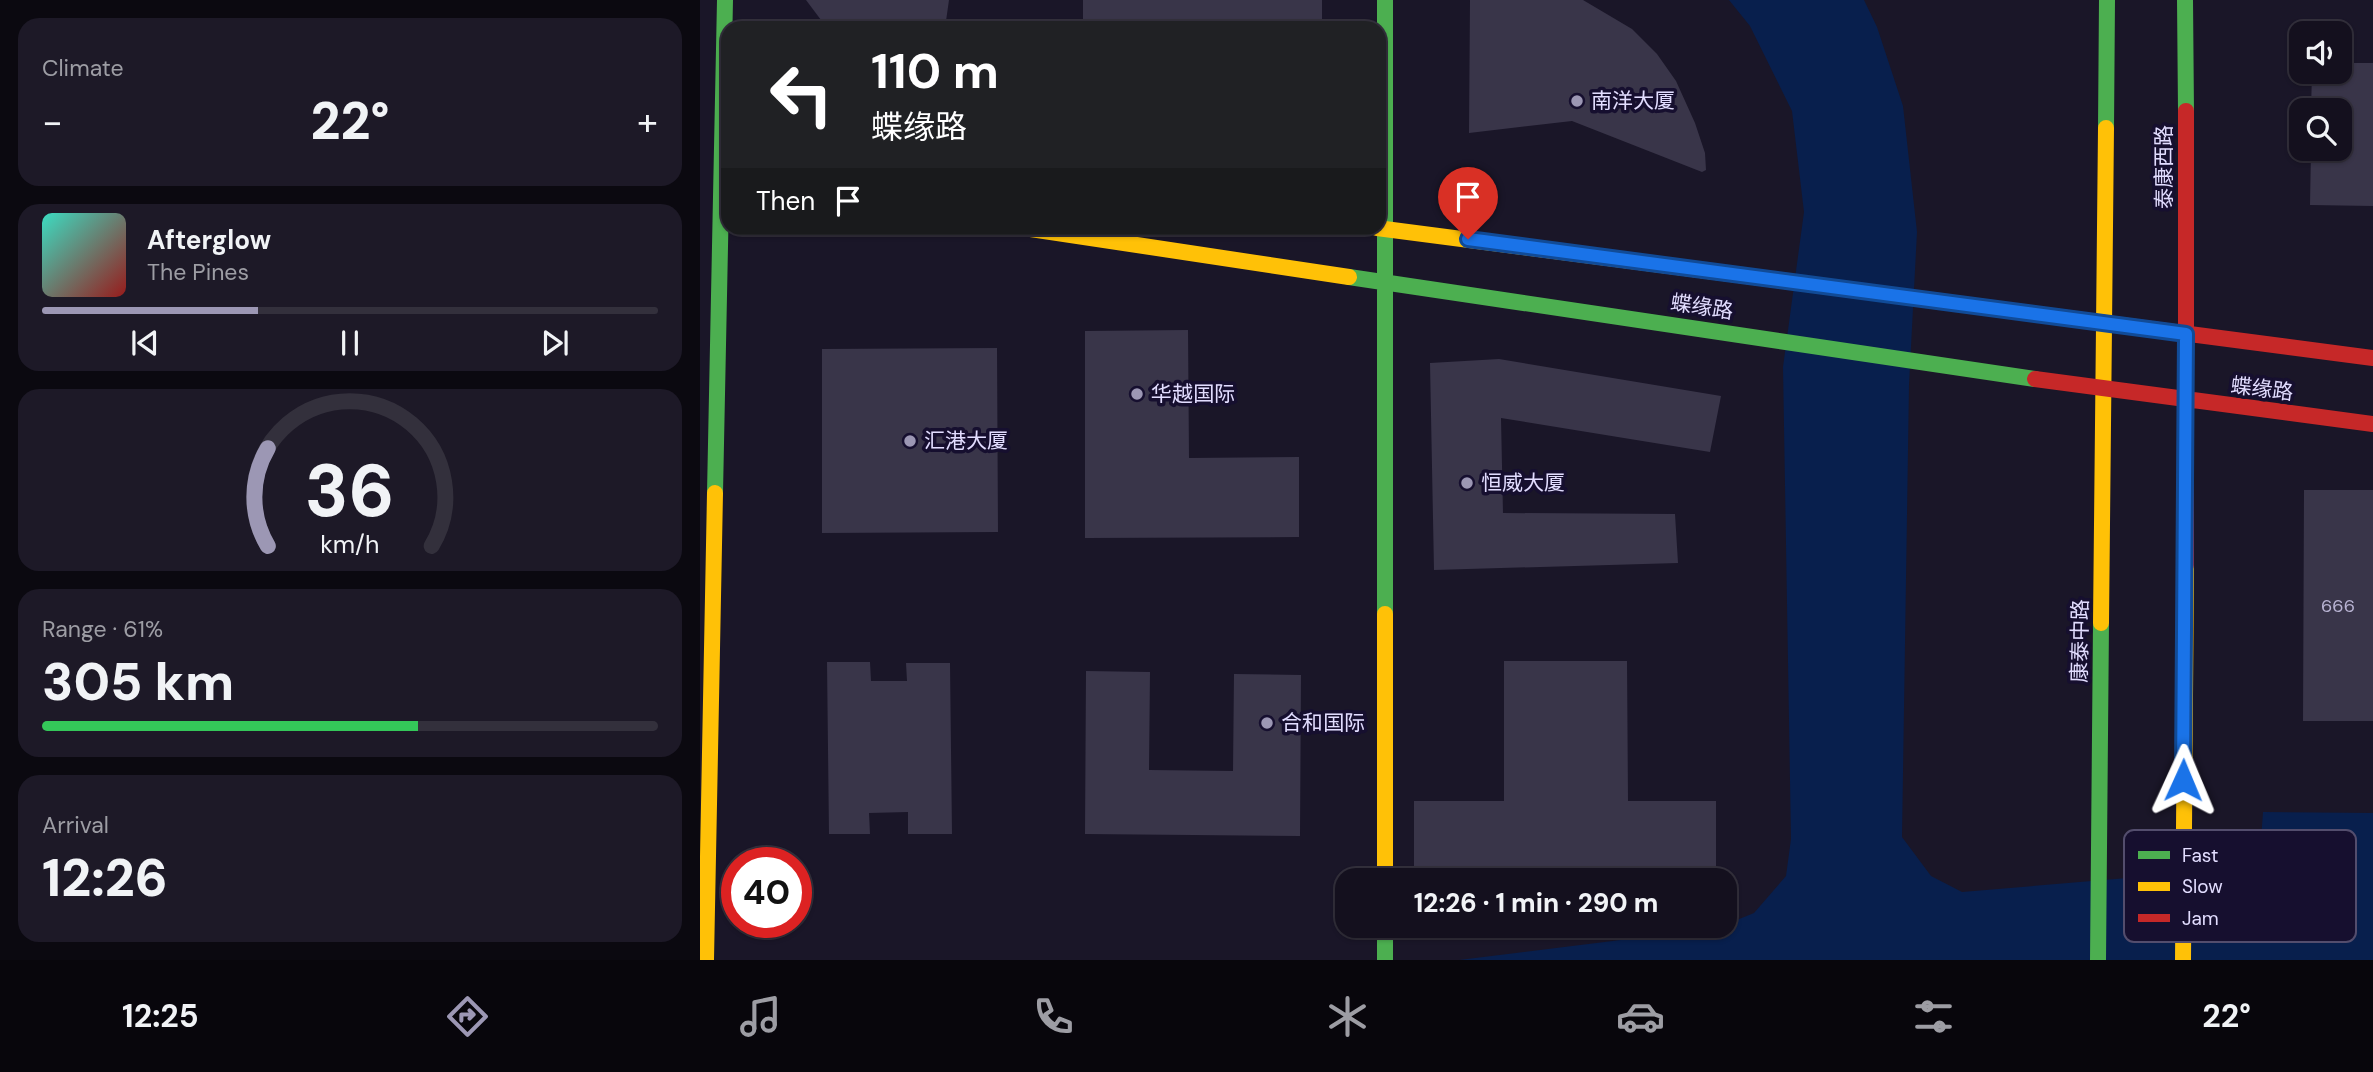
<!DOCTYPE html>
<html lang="en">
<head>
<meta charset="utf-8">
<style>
	body { margin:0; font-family:"DM Sans","Noto Sans SC",sans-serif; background:#1d1927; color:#f1f3f6; height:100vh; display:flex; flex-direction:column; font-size:26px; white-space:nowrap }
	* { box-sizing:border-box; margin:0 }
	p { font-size:23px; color:#9d9da4 }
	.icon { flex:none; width:38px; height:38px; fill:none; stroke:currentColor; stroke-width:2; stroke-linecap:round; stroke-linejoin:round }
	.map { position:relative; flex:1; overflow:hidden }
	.sheet { display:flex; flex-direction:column; gap:18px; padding:18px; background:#0b0910; width:700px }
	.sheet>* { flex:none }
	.hud { position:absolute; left:21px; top:21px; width:665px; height:214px; border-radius:21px; box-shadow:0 2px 5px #0004,0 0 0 2px #33303c; background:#202124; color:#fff; overflow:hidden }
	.fabs { position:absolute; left:1589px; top:21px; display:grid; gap:14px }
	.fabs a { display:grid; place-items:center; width:63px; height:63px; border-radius:14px; background:#14101e; box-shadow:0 2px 5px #0004,0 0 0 2px #33303c; font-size:35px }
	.speed { position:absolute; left:21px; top:847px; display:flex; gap:14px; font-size:35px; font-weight:700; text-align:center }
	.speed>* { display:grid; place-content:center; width:91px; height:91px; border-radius:50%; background:#14101e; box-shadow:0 2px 5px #0004,0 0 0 2px #33303c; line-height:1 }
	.speed .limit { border:10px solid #d22; background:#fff; color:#111 }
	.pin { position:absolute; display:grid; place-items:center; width:60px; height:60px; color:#fff; margin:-72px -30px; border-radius:50% 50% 50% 0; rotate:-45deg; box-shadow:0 0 7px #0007 }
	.pin .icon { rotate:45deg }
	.me { position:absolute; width:77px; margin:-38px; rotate:1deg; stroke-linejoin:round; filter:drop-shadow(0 0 5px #0008) }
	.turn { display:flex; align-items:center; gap:24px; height:147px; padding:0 35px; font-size:32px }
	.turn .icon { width:91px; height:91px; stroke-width:2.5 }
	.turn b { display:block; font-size:49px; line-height:60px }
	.then { display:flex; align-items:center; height:66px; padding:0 35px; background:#0003; gap:14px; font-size:26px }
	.big { font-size:52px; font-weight:800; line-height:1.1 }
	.sheet .card { flex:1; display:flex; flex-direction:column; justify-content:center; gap:10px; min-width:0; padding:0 24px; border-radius:21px; background:#1d1927 }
	.sheet .dial { align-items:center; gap:0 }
	.dial svg { height:182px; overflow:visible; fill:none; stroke:#33303c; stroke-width:7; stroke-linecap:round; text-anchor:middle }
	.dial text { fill:#f1f3f6; stroke:none }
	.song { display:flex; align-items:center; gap:21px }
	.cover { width:84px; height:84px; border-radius:10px; background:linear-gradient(135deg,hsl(170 70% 55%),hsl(0 70% 35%)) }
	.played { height:7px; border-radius:4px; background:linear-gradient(90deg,#9c97b4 35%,#33303c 35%) }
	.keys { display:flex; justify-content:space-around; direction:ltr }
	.heat { display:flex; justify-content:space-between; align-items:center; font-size:38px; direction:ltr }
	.charge { height:10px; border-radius:5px; background:linear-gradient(90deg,#34c759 61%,#33303c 0) }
	.trip { position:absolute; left:635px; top:868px; width:402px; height:70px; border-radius:21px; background:#14101e; box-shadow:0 2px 5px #0004,0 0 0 2px #33303c; font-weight:800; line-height:70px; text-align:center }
	.dock { display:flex; height:112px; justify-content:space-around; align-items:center; background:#08060c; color:#9d9da4 }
	.dock .icon { width:49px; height:49px }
	.dock .selected { color:#9c97b4 }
	.dock b { font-size:32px; color:#f1f3f6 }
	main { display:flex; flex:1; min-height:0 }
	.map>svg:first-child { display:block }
	.water { fill:#081f4d }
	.building { fill:#393549 }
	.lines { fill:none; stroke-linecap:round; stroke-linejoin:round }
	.fast { stroke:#4caf50; stroke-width:16 }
	.slow { stroke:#ffc107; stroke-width:16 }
	.jam { stroke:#c62828; stroke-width:16 }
	.route-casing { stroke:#114b97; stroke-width:18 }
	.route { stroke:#1a73e8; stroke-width:12 }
	.poi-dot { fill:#9c97b4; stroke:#160f2f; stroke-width:2.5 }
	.labels { text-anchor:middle; stroke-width:7; stroke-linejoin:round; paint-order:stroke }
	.number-label { font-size:18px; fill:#b8b3d2 }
	.poi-label { font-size:21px; fill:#e2ddff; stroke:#160f2f; text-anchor:start }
	.street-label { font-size:21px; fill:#e2ddff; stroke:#160f2f }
	.key { fill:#160f2f; stroke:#534d6d; stroke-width:2 }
	.key-label { font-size:19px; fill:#e2ddff }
</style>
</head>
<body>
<main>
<section class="sheet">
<div class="card"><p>Climate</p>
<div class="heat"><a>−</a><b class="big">22°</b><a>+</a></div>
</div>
<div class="card">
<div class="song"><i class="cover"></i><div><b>Afterglow</b><p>The Pines</p></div></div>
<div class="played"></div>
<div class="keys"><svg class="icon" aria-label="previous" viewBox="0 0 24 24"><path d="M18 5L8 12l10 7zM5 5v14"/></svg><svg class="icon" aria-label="pause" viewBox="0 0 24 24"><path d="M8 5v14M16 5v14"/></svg><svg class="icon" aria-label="next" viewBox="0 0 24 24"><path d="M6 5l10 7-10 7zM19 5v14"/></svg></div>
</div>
<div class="card dial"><svg viewBox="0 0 100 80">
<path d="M14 69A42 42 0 1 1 86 69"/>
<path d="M14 69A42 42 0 0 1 14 26" stroke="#9c97b4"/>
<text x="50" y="56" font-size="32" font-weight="700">36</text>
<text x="50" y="72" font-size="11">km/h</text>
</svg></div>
<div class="card"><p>Range · 61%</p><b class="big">305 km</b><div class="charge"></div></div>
<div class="card"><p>Arrival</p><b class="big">12:26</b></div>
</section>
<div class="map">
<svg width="1673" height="960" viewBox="0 0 1673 960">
	<rect width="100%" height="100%" fill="#1a1628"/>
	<path class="water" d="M1029,0H1164L1177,27L1203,106L1217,232L1209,385L1202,837L1231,876L1262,892L1559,867L1563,812L1673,813V960H759L1017,928L1054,913L1086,876L1091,839L1083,367L1104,212L1092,111L1050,26Z"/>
	<path class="building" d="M106,0H249L245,28H127Z
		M383,0H622V28H383Z
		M770,0H883L932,29L957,54L976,81L995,123L1005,153L1006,170L1002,172L872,121L769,133Z
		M1640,63H1673V206L1610,205L1611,149H1640V110H1611L1612,72H1640Z
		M488,330L489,458L599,457V537L385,538V331Z
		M297,348L298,532L122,533V349Z
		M799,359L1021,396L1010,452L801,418L803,513L975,514L978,563L734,570L730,363Z
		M1604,490H1673V721H1603Z
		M804,661H927L928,801H1016V880H714V801H804Z
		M127,662H170L171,681H207L206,663H250L252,834H208V812L169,813L170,834H129Z
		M386,671L450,672L449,770L533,771L534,674L601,675L600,836L385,834Z"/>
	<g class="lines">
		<path class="fast" d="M685,0V614
			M1485,0L1486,111
			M1406,128L1407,0
			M649,277L1335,379
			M15,493L25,0
			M685,926V960
			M1398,960L1401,623"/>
		<path class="slow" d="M324,228L649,277
			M677,228L1268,305
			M685,614V880
			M1401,623L1406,128
			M6,960L15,493
			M1483,960L1486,565"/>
		<path class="jam" d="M1486,111V565
			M1268,305L1673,358
			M1335,379L1673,424"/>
	</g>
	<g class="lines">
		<g class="route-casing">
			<path id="route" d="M768,239L1486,334L1483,780"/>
		</g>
		<use href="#route" class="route"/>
	</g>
	<g class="poi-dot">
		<circle cx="877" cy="101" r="7"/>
		<circle cx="437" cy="394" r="7"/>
		<circle cx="210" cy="441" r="7"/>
		<circle cx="767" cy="483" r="7"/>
		<circle cx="567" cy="723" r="7"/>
	</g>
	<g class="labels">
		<g class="number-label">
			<text x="1638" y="612">666</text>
		</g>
		<g class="poi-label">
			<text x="891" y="108">南洋大厦</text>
			<text x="451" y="401">华越国际</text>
			<text x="224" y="448">汇港大厦</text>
			<text x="781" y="490">恒威大厦</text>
			<text x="581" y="730">合和国际</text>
		</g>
		<g class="street-label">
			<text transform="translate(1464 167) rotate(-90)" y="7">泰康西路</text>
			<text transform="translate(1002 307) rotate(9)" y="7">蝶缘路</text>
			<text transform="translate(1562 389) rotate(7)" y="7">蝶缘路</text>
			<text transform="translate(1380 641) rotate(-89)" y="7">康泰中路</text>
		</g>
	</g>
	<rect x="1424" y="830" width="232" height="112" rx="10" class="key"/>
	<rect x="1438" y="851" width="32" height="8" fill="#4caf50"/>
	<rect x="1438" y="882" width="32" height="9" fill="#ffc107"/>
	<rect x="1438" y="914" width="32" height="8" fill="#c62828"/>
	<g class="key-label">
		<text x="1482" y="862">Fast</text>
		<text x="1482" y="893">Slow</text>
		<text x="1482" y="925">Jam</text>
	</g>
</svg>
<div class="fabs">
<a><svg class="icon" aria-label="sound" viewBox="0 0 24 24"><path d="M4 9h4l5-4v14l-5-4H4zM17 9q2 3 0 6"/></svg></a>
<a><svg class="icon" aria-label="search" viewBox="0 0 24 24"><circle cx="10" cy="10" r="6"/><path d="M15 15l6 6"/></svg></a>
</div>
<div class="speed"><div class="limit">40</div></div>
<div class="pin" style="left:768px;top:239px;background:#d93025"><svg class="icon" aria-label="arrive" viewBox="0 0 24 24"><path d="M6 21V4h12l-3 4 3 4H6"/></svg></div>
<svg class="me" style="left:1483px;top:780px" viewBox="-20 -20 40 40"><path d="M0-17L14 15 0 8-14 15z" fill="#1a73e8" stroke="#fff" stroke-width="4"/></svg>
<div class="trip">12:26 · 1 min · 290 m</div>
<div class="hud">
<div class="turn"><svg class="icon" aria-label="left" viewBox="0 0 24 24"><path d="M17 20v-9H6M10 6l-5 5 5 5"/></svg><div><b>110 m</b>蝶缘路</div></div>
<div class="then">Then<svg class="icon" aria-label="arrive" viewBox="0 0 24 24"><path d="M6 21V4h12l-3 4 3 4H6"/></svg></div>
</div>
</div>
</main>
<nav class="dock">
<b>12:25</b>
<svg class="icon selected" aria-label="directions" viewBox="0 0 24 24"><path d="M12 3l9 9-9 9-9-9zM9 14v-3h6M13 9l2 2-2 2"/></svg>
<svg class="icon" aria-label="music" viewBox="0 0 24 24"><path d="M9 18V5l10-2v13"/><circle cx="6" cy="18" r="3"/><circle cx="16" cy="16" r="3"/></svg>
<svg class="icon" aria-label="phone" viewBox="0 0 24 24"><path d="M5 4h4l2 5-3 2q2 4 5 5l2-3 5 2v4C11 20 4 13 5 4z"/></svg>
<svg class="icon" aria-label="climate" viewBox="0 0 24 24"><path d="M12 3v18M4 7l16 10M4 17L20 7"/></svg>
<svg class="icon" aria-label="car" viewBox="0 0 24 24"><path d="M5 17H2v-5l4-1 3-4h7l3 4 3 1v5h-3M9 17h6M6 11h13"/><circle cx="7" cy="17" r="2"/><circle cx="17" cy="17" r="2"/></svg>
<svg class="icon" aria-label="filters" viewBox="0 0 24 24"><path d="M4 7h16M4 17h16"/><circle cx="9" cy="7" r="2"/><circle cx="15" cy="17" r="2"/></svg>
<b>22°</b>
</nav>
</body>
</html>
